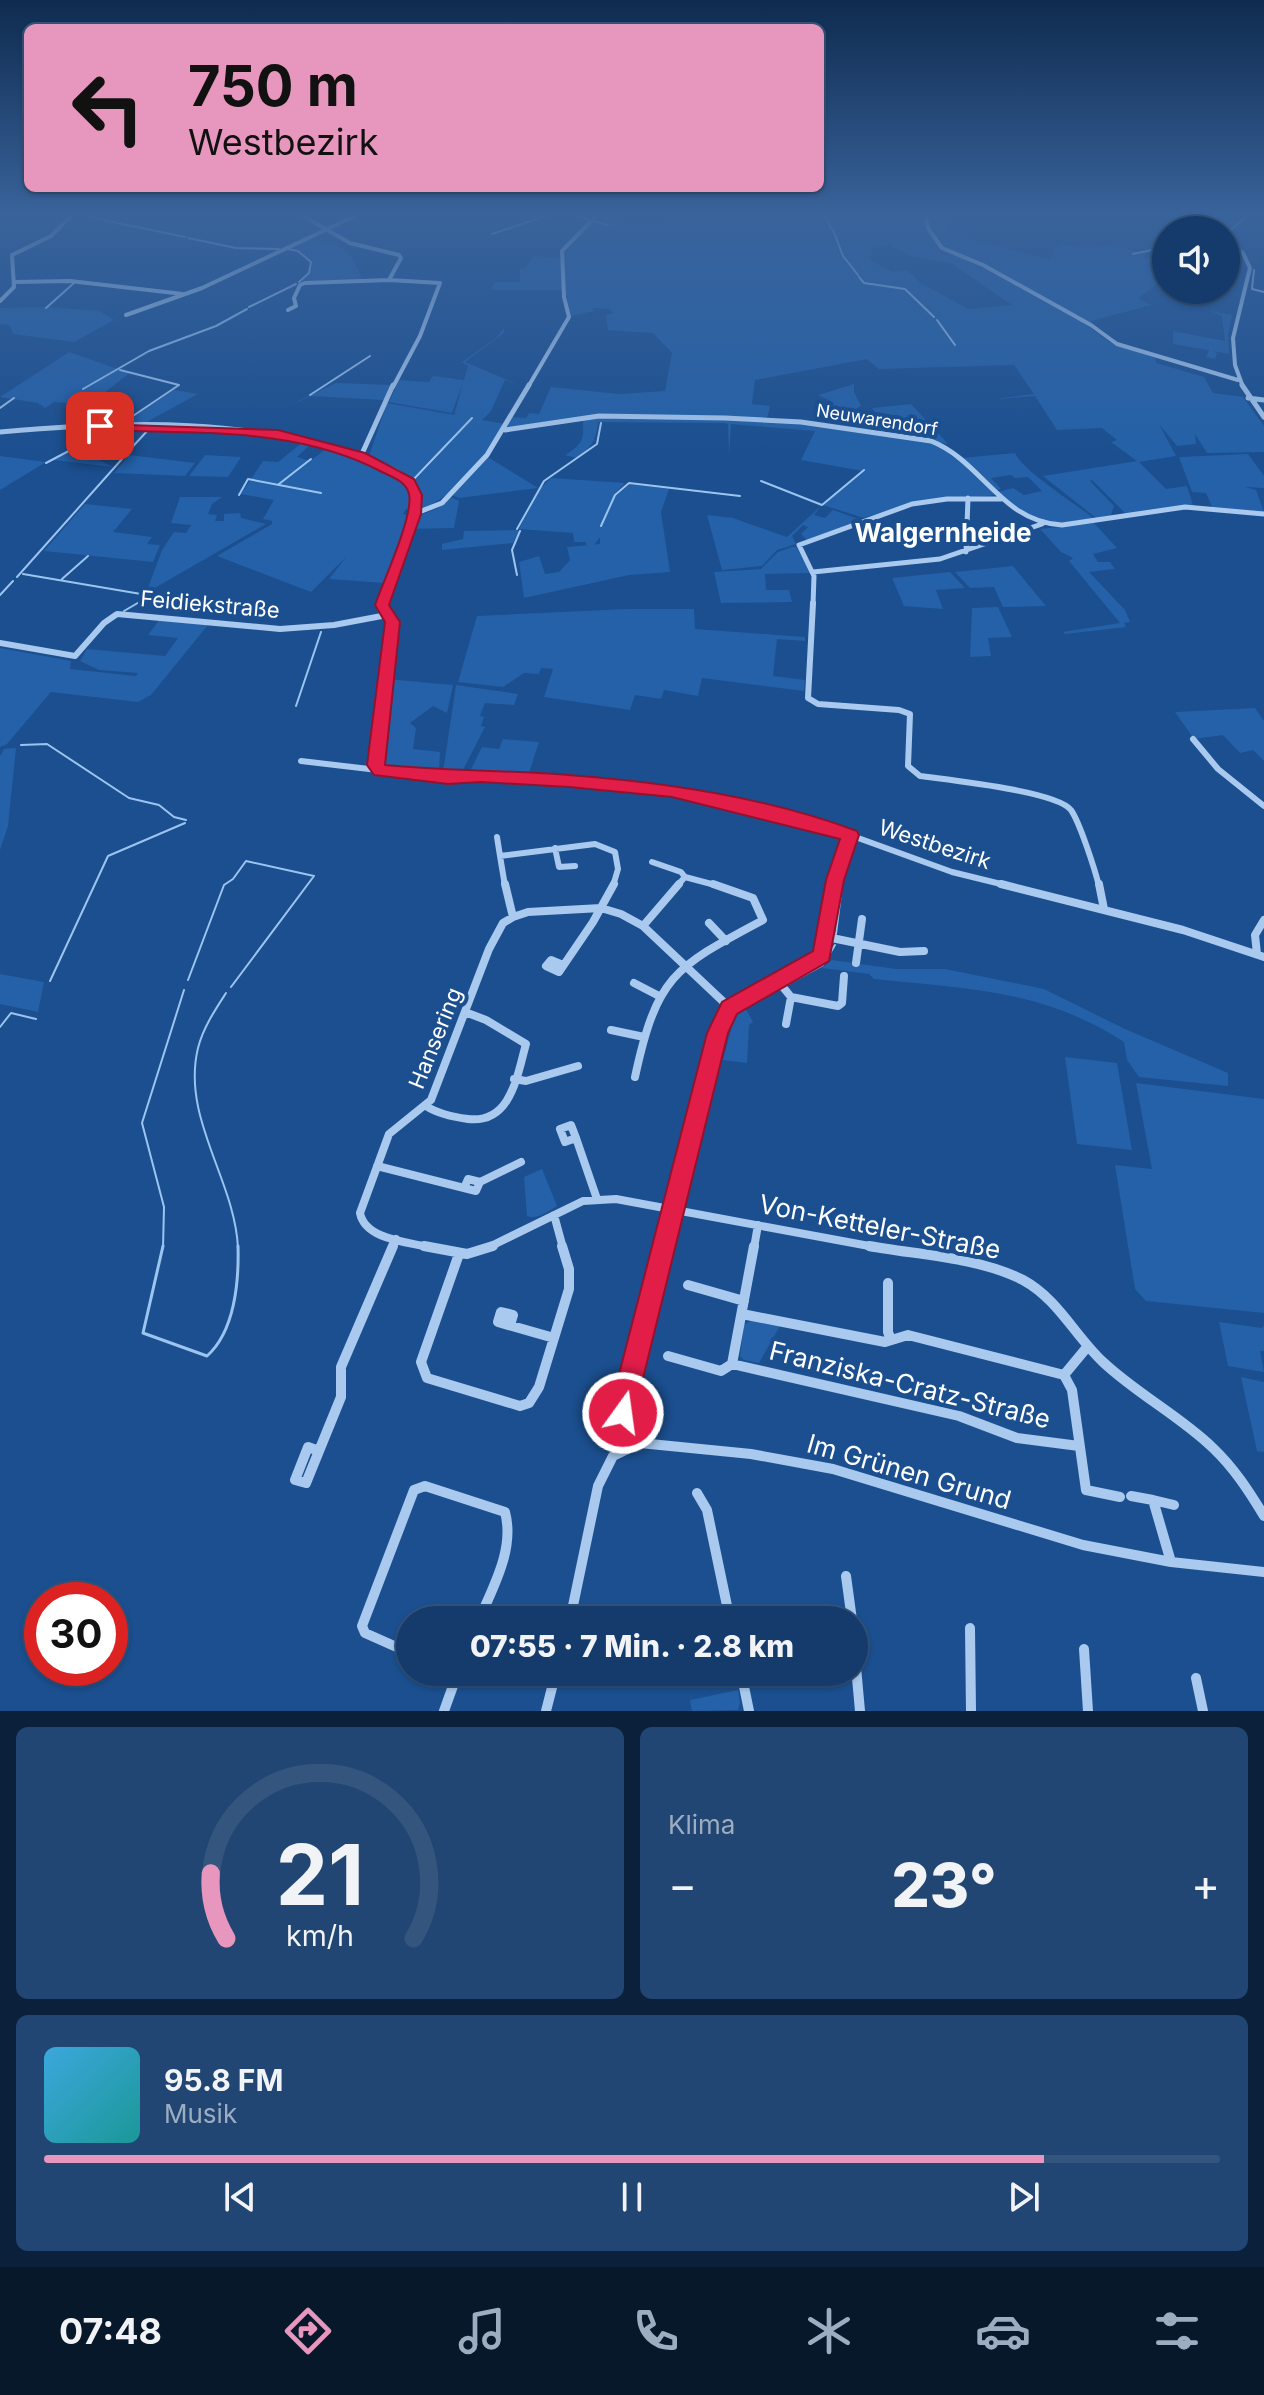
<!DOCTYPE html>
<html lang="de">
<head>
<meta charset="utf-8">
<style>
	body { margin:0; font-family:Inter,sans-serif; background:#214673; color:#f1f3f6; height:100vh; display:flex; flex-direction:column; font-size:30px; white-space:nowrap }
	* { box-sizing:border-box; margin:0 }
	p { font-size:26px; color:#9dadc1 }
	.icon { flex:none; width:44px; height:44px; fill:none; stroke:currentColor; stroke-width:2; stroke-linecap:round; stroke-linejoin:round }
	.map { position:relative; height:1711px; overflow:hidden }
	.drawer { display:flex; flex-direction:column; gap:16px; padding:16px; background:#0b203b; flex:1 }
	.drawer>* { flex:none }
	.guide { position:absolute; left:24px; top:24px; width:800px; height:168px; border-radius:12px; box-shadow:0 2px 6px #0004,0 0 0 2px #33557e; background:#e797bd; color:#111; overflow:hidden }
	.tools { position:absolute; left:1152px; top:216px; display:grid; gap:16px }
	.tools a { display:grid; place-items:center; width:88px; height:88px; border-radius:50%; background:#143b6b; box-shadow:0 2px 6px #0004,0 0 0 2px #33557e; font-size:40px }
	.speed { position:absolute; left:24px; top:1582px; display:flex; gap:16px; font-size:40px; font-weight:700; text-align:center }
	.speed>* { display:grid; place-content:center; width:104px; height:104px; border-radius:50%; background:#143b6b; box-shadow:0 2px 6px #0004,0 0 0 2px #33557e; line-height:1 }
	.speed .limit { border:12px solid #d22; background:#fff; color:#111 }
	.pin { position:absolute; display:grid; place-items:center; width:68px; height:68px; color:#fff; margin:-34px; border-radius:16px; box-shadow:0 4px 12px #0006 }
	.me { position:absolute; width:88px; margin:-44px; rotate:14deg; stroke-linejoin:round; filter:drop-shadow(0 0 6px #0008) }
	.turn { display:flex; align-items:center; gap:28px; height:168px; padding:0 32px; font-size:36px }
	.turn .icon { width:104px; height:104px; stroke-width:2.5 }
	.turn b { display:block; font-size:56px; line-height:68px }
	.big { font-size:60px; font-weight:800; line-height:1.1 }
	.drawer .widget { flex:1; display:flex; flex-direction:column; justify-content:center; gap:12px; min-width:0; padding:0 28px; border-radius:12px; background:#214673 }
	.drawer .dial { align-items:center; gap:0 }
	.dial svg { height:208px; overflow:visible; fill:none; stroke:#33557e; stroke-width:7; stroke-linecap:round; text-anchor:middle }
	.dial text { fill:#f1f3f6; stroke:none }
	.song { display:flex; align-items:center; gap:24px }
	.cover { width:96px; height:96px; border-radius:12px; background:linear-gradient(135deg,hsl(200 70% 55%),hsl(180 70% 35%)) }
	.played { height:8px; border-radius:4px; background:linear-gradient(90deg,#e797bd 85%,#33557e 85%) }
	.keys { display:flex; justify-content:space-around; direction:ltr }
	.heat { display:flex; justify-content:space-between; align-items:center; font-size:44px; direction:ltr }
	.drawer .tiles { flex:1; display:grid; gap:16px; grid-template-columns:1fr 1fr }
	.widget:last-child { grid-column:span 2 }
	.trip { position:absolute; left:396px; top:1606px; width:472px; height:80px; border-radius:40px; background:#143b6b; box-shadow:0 2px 6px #0004,0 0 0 2px #33557e; font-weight:800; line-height:80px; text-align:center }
	.menu { display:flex; height:128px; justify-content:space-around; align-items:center; background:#08182b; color:#9dadc1 }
	.menu .icon { width:56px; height:56px }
	.menu .active { color:#e797bd }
	.menu b { font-size:36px; color:#f1f3f6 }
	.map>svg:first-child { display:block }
	.green { fill:#2461a8; fill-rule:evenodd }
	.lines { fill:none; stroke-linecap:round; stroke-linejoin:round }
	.stream-far1 { stroke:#9cc4f0; stroke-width:2 }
	.stream { stroke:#9cc4f0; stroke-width:3 }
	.minor-far4 { stroke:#a9c9ee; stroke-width:4 }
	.minor-far3 { stroke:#a9c9ee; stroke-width:5 }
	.minor-far2 { stroke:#a9c9ee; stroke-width:6 }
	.minor-far1 { stroke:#a9c9ee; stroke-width:8 }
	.minor { stroke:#a9c9ee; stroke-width:10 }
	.route { fill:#e11d48; stroke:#92132f; stroke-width:2 }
	.labels { text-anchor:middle; stroke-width:8; stroke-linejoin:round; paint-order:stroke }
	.far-street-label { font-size:18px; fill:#fff; stroke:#1b4f8f }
	.street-label { font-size:22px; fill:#fff; stroke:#1b4f8f }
	.far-district-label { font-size:26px; font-weight:bold; fill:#fff; stroke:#1b4f8f }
	.near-street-label { font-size:26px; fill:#fff; stroke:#1b4f8f }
</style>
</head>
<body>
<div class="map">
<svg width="1264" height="1711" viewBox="0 0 1264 1711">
	<rect width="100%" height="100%" fill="#1b4f8f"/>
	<path class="green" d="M598,216H625L620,222L660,225L663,216H802L809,221H820V216H954L948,230L979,242L1049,259L1055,248L1062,244L1092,249L1106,245L1146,253L1143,257L1160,261L1155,266L1166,269V283L1157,284L1138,298L1151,305L1084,323L1109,342L1155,358L1156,363L1204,377L1213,393L1243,397L1264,426V452L1207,453L1195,434L1196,444L1177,446L1159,424L1176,456L1139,462L1166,489L1187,486L1193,505L1126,514L1092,480L1090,481L1114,506L1111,515L1096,518L1043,476L1137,461L1111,442L1117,440L1102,428L1057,430L1035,396L995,399L1034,394L1014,365L879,369L867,359L755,380L752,404L770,406L767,418L935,443L963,464L995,495L903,505L864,518L823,505L863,471L801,460L815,431L731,424L729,454L728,424L724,423L598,422C596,441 592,446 577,458L565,455C583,444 584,439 583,419L618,414L510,428L507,427L511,417L526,418L529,413L539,414L551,387L619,394L665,391L672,353L653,333L608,330L606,315L614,313L609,309L592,308L595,311L571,316L566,299L569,297L565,296L564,290H491L495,282H520V269H524L534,256L561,258ZM889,245L911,256L951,263L1012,305L969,309L922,284L907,270L892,272L870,260L872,248Z
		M307,238C340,247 351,245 362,281L305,283L302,280L311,266L305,258L295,252L298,250L286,248Z
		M48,307L99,311L114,320L74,342L13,334L10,325L0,324V308Z
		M1210,311L1232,315L1228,334L1229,354L1212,351L1217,353L1215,359L1206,357L1209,350L1173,344V331L1225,341L1222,316Z
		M504,328V333L465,362L524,387L505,380L491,411L482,420L505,424C483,459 457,495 418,511L419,494L413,482L472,419L412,481L369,456L387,403L454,415L468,366L462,362L496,338Z
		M69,352L129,373L102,395L84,392L69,403L54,402L45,408L38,403L0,397Z
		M433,376L464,380L452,413L389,402L399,380L429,382Z
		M336,383L391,385L384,400L311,396L284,408Z
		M854,384V392L861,406L842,417L827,409L833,402L818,395Z
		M174,390L198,394L141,425H122Z
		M911,404L948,444L884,434L875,423L881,419L872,408Z
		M90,440L115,442L99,460L113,467L53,460Z
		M303,442L311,444L297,457L310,461L327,448C356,457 420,468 413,510L406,509L403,514L409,515L384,583L329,579L347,556L311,592L217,556L272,524V521L263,519L274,500L241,494L263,461L278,462Z
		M1015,453C1023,471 1075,503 1093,518C1040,527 1040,524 998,492L1013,488L1024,495L1042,491L1028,477L1015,478L1011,475L991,478L1001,489L997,490L962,458Z
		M1248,454L1264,476V488L1245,487L1256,490L1264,512L1212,507L1206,493L1192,492L1179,457Z
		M129,455L195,463L185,476L114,473Z
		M205,455L241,457L228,477L189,476Z
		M0,456L46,462L0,490Z
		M488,457L538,488L459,498L452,495Z
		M551,478L625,483L614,494L617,495L630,484L669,489L661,512L670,572L629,575L524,598L519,562L539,556L545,574L559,572L570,560L567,547L600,544V537L594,545H586V542H574L573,533L519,529L540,489Z
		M180,497H222L212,504L208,514L217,515L215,521H224V514L240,513L241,518L266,524L146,593L162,550L174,532L186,533L191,525L171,523Z
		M450,497L459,501L454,528L409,529L414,518L438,508Z
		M85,504L132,509L113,532L152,537L147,544L160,545L153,562L44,551Z
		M821,506L814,515L825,518L833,510L861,520L807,540L801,534L808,527L803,525L792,536L796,544L777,550L762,566L722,570L707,515L733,518L787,537Z
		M1094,523L1117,548L1093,554L1098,562H1110L1115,569L1089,572L1125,610L1130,622L1124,623L1126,627L1065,634L1063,632L1120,623L1069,561L1073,558L1061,552L1040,529Z
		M517,530L519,532L513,543L442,550V544L463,539L464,531Z
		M792,547H796L812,573L765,574L766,590H789L792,602L721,603L714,572L761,569L778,552Z
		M1013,566L1046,606L1003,607L994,587L970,588L955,572Z
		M950,572L965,588L936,590L943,609L904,606L892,578Z
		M998,607L1012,637L988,638L991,656L970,657L972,608Z
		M627,609H694L695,629L805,637V641L777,639L773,676L805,680L804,691L702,678L698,696L664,690L661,699L635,695L630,710L544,697L553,669L541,668L539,674L524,673L503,687L458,682L477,616Z
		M159,620L208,625L151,695L138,702L51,692L7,744L0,747V648L71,661L70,669L136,676L138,673L99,670L80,661L87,649L165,656L178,638L148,635Z
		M387,679L453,685L447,713L433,706L410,723L416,728L413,749L440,752L439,771L432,775L384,770L378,766Z
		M456,685L518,694L514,705L485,703L480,716L484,717L481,726L485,727L463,770L459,769L457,773L443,772Z
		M1255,708L1264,721V761L1253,750L1240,753L1223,735L1194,739L1175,712Z
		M503,739L539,742L528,776L469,773L482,747L499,749Z
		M16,748L8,826L0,850V756L4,749Z
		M832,960L896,969H945L1044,989L1125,1029L1228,1073V1086L1139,1077L1127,1060L1124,1042C1042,989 967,989 874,979L869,974L822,968Z
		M0,974L44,982L38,1012L0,1004Z
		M745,1007L753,1022L749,1025L747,1063L723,1060L734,1018Z
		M1065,1057L1117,1063L1132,1150L1077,1144Z
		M1136,1083L1264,1099V1313L1146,1301L1135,1289L1115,1165L1152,1169Z
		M542,1169L557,1206C547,1212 537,1220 527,1216L524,1177Z
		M752,1320L780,1326L759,1363L744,1360L740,1356L744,1325Z
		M1219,1322L1262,1328L1264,1325V1351H1260L1264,1372L1228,1366Z
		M1241,1377L1264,1382V1452L1257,1451Z
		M738,1690L740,1703L738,1710L692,1711L690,1700Z"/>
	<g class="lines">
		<path class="stream-far1" d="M89,216L107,221
			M580,216L589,220
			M825,216L831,228
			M108,221L185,237
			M593,221L608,225
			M833,230L843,256L858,275
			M492,234L546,216
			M1226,234L1247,216
			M188,238L236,248L279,249
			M288,249L298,251L311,262L309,273L299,282
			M1133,254L1166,247
			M1254,270L1252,289L1264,292
			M859,277L864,283L905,289L934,317
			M249,307L296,284
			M46,308L74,283
			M937,320L955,345
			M120,370L179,385L124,422
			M83,389L149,351L216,326L247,309
			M310,395L370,356
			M0,408L14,398
			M124,456L149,429
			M46,463L112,428
			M412,481L472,418
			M761,481L822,505L864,470
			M279,484L311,459
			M239,495L248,479L321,493
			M601,526L615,495L629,483L740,496
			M517,529L544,481L597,444L601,423
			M23,574L141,594
			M517,575L512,550L520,531
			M17,577L122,459
			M62,579L88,556
			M0,595L13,581
			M124,611L148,597
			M296,706L321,632
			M21,745L47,744L129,798L159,805L174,817L186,820
			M836,934L843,878
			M188,980L224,885L233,879L246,861L314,876L231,987
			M50,981L108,856L185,823
			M788,984L823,965L835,945
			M226,993C215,1010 203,1028 198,1048C181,1118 235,1180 238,1248
			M737,1013L777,990
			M0,1027L11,1013L36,1019
			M163,1248L164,1207L142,1123L184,990"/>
		<path class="stream" d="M163,1246L143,1333L207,1356C235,1331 239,1281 238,1246"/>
		<path class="minor-far4" d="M303,216L350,243L399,255L401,258L389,280
			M926,216L928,228L942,248L983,265L1091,325L1117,344L1238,380
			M1183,216L1207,230
			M1226,241L1243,253L1250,268L1233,338L1235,365L1243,387
			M14,282L70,281L183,294
			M0,301L14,287L12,255L51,236L71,216
			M288,310L296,306L294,298L300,285L305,283L389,280L440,283L420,336L393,387
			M126,315L202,288L355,216
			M528,387L569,317L564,297L562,251L596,216"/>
		<path class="minor-far3" d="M1242,385L1264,417
			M1248,398L1264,400
			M505,430L599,416L725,418L801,422L931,441C982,461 1001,522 1062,525L1185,507L1264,514
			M0,432C123,421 257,416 374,462C387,467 409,474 414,489C423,515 389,577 382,605
			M361,456L393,385
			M414,514L442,503L487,455L529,385
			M966,539L991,541
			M966,552L968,498
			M813,572L940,559L1042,524
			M813,605L814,576L799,545L912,504L947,499H1001"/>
		<path class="minor-far2" d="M813,603L808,698L818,704L899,710L910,714L908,766L920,776C948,780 1056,791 1071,810C1080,823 1095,870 1099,886
			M0,643L75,656L104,623L117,614L280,629L334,625L387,615
			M1193,739L1218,769L1264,806
			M301,761L429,776L544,779L687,793L825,826L952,872L1009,886
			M376,769L392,622L382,603
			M497,837L500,856
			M555,848L559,867L575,866
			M652,862L681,872L685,877
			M505,886L500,856L595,844L615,852L618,869L613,886
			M677,886L685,877L719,886
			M834,886L850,835"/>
		<path class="minor-far1" d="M505,884L513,917
			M1001,884L1183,930L1264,957
			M1099,884L1104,909
			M709,923L726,941
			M643,926L679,884
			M827,937L900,952L924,951
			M1257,954L1255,935L1264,920
			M856,963L862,919
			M563,965L551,960L546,966L559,972L593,922L614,884
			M778,981L791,997L838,1006L842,1003L844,976
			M634,983L661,997
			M786,1024L791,997
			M611,1030L644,1037
			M635,1077C657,975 675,967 763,920L753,898L713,884
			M514,1079L526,1081L578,1066
			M426,1106C438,1114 453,1117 468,1119C511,1124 517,1076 526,1044L486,1020L465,1012
			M571,1125L576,1138L565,1142L560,1129Z
			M576,1138L597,1199
			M377,1166L464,1188
			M468,1179L480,1182L476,1191L464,1188Z
			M480,1182L521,1162
			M554,1215L563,1248
			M392,1248L396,1239
			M432,1248C409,1242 365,1240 360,1213L389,1134L431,1100L489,949L503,923L513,917L528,912L601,908L621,914L643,926L730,1008
			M487,1248L583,1201L616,1199L880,1248
			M664,1248L718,1033L730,1008L810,965L822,955L834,884
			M754,1248L758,1225"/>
		<path class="minor" d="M424,1246L467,1254L493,1246
			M869,1246C918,1255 978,1257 1023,1280C1058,1299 1075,1336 1103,1362C1137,1394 1180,1416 1213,1448C1234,1468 1249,1491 1264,1516
			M459,1254L421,1362L427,1378L520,1406L529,1403L539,1387L569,1289V1269L562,1246
			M888,1283V1332L891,1340
			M688,1285L744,1301
			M742,1314L885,1342L908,1335L1064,1375
			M510,1325L513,1315L501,1312L498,1322L554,1338
			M668,1356L721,1371L732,1364L754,1246
			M732,1364L959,1416L1017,1438L1079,1446
			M1064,1375L1072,1390L1086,1490L1120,1497
			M1064,1375L1088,1346
			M308,1447L319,1451L306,1483L295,1480Z
			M626,1448L623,1413L665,1246
			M319,1451L341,1397V1367L393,1246
			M697,1493L707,1510L730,1620
			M1131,1496L1153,1500L1171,1562
			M1153,1500L1174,1505
			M846,1576L852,1620
			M570,1620L598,1486L613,1456L640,1443L751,1454L833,1469L1083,1545L1171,1562L1264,1572
			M970,1628L971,1711
			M854,1645L860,1711
			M1084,1649L1088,1711
			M410,1653L365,1633L362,1626L414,1490L425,1486L505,1512C515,1549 493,1587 479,1620
			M741,1672L749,1711
			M1196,1678L1203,1711
			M444,1711L458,1672
			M546,1711L556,1672"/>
	</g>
	<linearGradient id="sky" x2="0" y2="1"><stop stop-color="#0f2b4f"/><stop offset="0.47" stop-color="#39639b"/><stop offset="1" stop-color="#39639b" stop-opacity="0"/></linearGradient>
	<rect width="1264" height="455" fill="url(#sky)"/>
	<path class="route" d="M96,424L278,430L365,453L414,479L422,495L421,514L389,605L400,622L385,765C446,771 507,770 568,775C663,782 767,797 857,831L859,835L844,880L829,961L737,1014L728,1033L632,1423L623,1426L613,1423L609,1413L707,1033L722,1002L813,951L826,880L840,839L672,797L569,787L481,782L448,784L374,775L367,765L385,622L375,605C383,582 414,515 409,494C406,481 392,477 382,472C296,426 194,434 100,430L94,426Z"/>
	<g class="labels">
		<g class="far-street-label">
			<text transform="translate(877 420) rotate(9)" y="6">Neuwarendorf</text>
		</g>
		<g class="street-label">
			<text transform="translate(210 604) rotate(5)" y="8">Feidiekstraße</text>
			<text transform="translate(935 844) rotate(18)" y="8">Westbezirk</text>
			<text transform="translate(435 1038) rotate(-68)" y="8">Hansering</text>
		</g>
		<g class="far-district-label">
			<text x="943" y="542">Walgernheide</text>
		</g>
		<g class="near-street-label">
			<text transform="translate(880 1227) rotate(11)" y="9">Von-Ketteler-Straße</text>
			<text transform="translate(910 1385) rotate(14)" y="9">Franziska-Cratz-Straße</text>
			<text transform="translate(909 1472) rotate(16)" y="9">Im Grünen Grund</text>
		</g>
	</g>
</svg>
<div class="tools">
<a><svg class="icon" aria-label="sound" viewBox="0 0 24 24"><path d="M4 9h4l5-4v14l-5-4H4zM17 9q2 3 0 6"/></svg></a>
</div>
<div class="speed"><div class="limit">30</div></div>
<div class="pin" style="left:100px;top:426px;background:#d93025"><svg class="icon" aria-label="arrive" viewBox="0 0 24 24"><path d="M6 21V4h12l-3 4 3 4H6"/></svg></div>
<svg class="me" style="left:623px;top:1413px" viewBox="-20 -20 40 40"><circle r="17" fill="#e11d48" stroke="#fff" stroke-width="3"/><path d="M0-11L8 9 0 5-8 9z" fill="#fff"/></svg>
<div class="trip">07:55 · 7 Min. · 2.8 km</div>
<div class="guide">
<div class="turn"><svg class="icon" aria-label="left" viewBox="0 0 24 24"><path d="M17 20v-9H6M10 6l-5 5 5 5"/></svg><div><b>750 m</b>Westbezirk</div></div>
</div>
</div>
<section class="drawer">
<div class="tiles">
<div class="widget dial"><svg viewBox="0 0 100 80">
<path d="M14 69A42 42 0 1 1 86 69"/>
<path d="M14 69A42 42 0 0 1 8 44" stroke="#e797bd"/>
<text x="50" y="56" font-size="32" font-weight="700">21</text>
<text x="50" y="72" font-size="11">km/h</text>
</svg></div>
<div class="widget"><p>Klima</p>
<div class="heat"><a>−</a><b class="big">23°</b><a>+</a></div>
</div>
<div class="widget">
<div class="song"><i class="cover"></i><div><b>95.8 FM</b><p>Musik</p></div></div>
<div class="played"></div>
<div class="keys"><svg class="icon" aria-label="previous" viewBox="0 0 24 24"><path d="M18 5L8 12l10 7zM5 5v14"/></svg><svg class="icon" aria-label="pause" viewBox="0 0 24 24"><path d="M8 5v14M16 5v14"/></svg><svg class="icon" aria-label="next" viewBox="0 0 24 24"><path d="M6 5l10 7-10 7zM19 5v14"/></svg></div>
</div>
</div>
</section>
<nav class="menu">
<b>07:48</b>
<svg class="icon active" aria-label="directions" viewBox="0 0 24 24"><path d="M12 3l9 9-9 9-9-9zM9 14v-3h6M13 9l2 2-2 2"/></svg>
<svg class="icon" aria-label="music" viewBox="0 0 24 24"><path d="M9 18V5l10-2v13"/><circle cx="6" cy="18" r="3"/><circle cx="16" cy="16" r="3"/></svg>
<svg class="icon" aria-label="phone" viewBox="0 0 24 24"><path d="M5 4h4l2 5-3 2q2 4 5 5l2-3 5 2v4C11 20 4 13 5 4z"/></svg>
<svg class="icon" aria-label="climate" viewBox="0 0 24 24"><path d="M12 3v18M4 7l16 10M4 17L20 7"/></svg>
<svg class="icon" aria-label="car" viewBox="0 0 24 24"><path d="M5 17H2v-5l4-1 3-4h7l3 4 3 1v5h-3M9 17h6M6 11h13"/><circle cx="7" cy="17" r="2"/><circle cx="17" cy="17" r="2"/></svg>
<svg class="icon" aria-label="filters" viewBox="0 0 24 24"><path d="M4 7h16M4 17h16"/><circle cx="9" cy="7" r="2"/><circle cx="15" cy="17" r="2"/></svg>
</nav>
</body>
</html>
